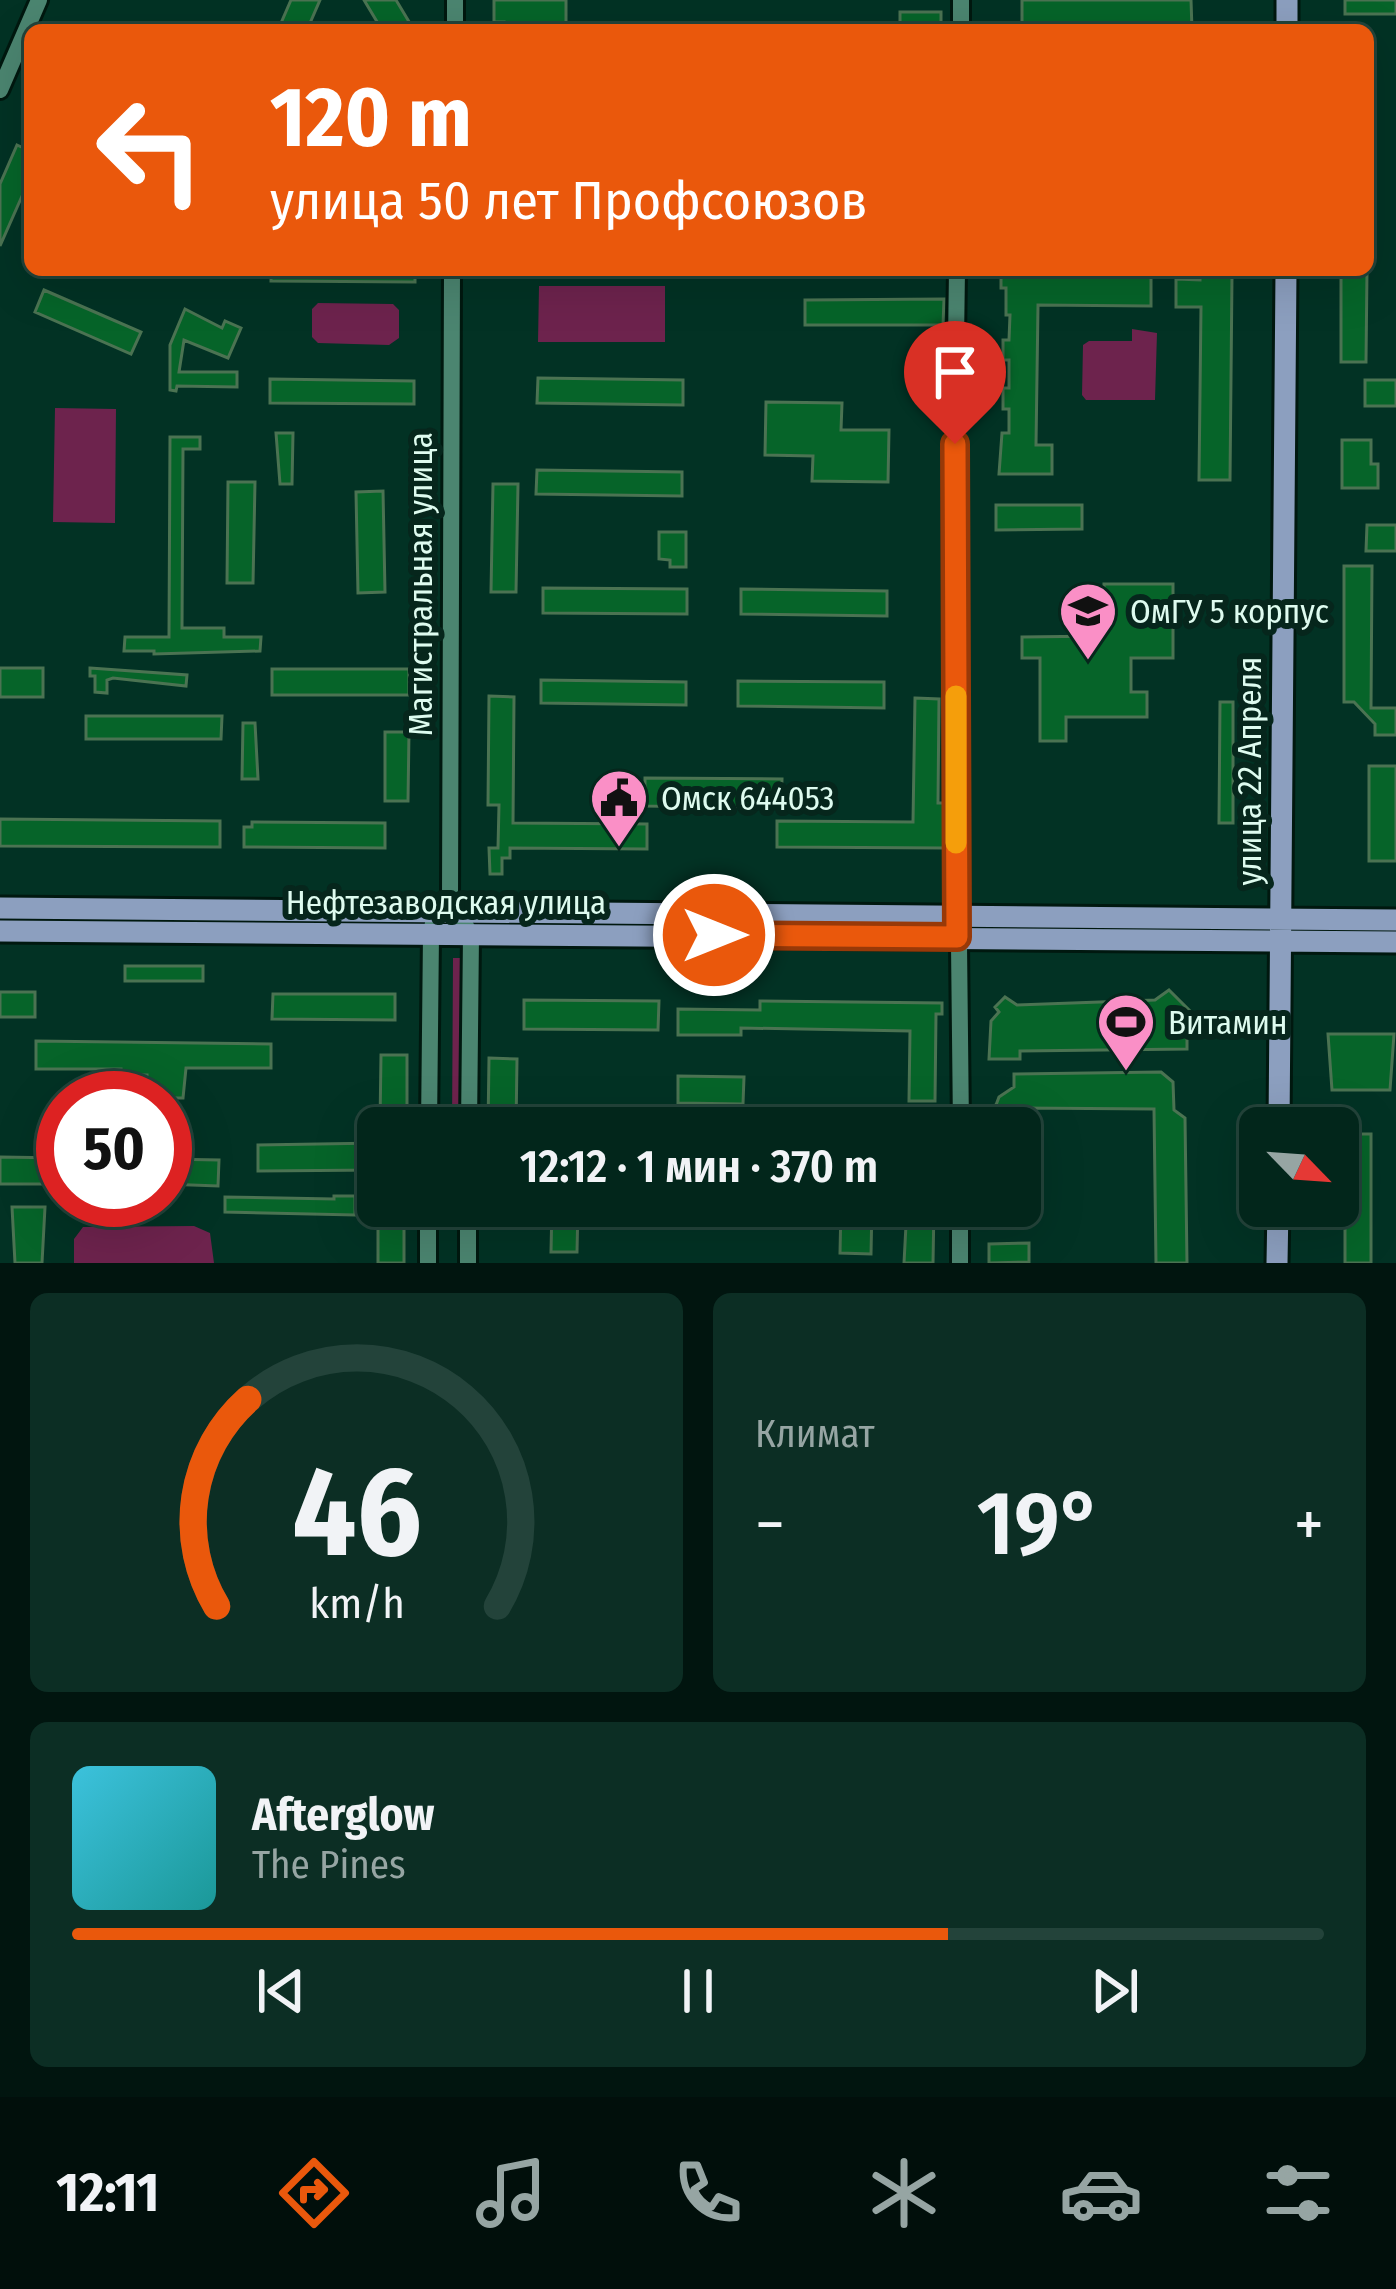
<!DOCTYPE html>
<html lang="ru">
<head>
<meta charset="utf-8">
<style>
	body { margin:0; font-family:"Fira Sans Condensed",sans-serif; background:#0c2e24; color:#f1f3f6; height:100vh; display:flex; flex-direction:column; font-size:45px; white-space:nowrap }
	* { box-sizing:border-box; margin:0 }
	p { font-size:39px; color:#96a5a3 }
	.icon { flex:none; width:66px; height:66px; fill:none; stroke:currentColor; stroke-width:2; stroke-linecap:round; stroke-linejoin:round }
	.map { position:relative; height:1263px; overflow:hidden }
	.drawer { display:flex; flex-direction:column; gap:30px; padding:30px; background:#01150f; flex:1 }
	.drawer>* { flex:none }
	.guide { position:absolute; left:24px; top:24px; width:1350px; height:252px; border-radius:18px; box-shadow:0 12px 48px #0002,0 0 0 3px #23433a; background:#ea580c; color:#fff; overflow:hidden }
	.needle { width:78px; rotate:115deg }
	.fabs { position:absolute; left:1239px; top:1107px; display:grid; gap:24px }
	.fabs a { display:grid; place-items:center; width:120px; height:120px; border-radius:18px; background:#02261b; box-shadow:0 12px 48px #0002,0 0 0 3px #23433a; font-size:60px }
	.speed { position:absolute; left:36px; top:1071px; display:flex; gap:24px; font-size:60px; font-weight:700; text-align:center }
	.speed>* { display:grid; place-content:center; width:156px; height:156px; border-radius:50%; background:#02261b; box-shadow:0 12px 48px #0002,0 0 0 3px #23433a; line-height:1 }
	.speed .limit { border:18px solid #d22; background:#fff; color:#111 }
	.pin { position:absolute; display:grid; place-items:center; width:102px; height:102px; color:#fff; margin:-123px -51px; border-radius:50% 50% 50% 0; rotate:-45deg; box-shadow:0 0 12px #0007 }
	.pin .icon { rotate:45deg }
	.me { position:absolute; width:132px; margin:-66px; rotate:90deg; stroke-linejoin:round; filter:drop-shadow(0 0 9px #0008) }
	.turn { display:flex; align-items:center; gap:42px; height:252px; padding:0 48px; font-size:54px }
	.turn .icon { width:156px; height:156px; stroke-width:2.5 }
	.turn b { display:block; font-size:84px; line-height:102px }
	.big { font-size:90px; font-weight:600; line-height:1.1 }
	.drawer .card { flex:1; display:flex; flex-direction:column; justify-content:center; gap:18px; min-width:0; padding:0 42px; border-radius:18px; background:#0c2e24 }
	.drawer .dial { align-items:center; gap:0 }
	.dial svg { height:312px; overflow:visible; fill:none; stroke:#23433a; stroke-width:7; stroke-linecap:round; text-anchor:middle }
	.dial text { fill:#f1f3f6; stroke:none }
	.song { display:flex; align-items:center; gap:36px }
	.cover { width:144px; height:144px; border-radius:18px; background:linear-gradient(135deg,hsl(190 70% 55%),hsl(180 70% 35%)) }
	.played { height:12px; border-radius:6px; background:linear-gradient(90deg,#ea580c 70%,#23433a 70%) }
	.keys { display:flex; justify-content:space-around; direction:ltr }
	.heat { display:flex; justify-content:space-between; align-items:center; font-size:66px; direction:ltr }
	.drawer .tiles { flex:1; display:grid; gap:30px; grid-template-columns:1fr 1fr }
	.card:last-child { grid-column:span 2 }
	.trip { position:absolute; left:357px; top:1107px; width:684px; height:120px; border-radius:18px; background:#02261b; box-shadow:0 12px 48px #0002,0 0 0 3px #23433a; font-weight:600; line-height:120px; text-align:center }
	.dock { display:flex; height:192px; justify-content:space-around; align-items:center; background:#010f0b; color:#96a5a3 }
	.dock .icon { width:84px; height:84px }
	.dock .current { color:#ea580c }
	.dock b { font-size:54px; color:#f1f3f6 }
	.map>svg:first-child { display:block }
	.green { fill:#6d234d }
	.building { fill:#066429; stroke:#4b7352; stroke-width:3 }
	.lines { fill:none; stroke-linecap:round; stroke-linejoin:round }
	.minor-casing { stroke:#00180f; stroke-width:22 }
	.major-casing { stroke:#00180f; stroke-width:27 }
	.minor { stroke:#4b8570; stroke-width:16 }
	.major { stroke:#8c9fbf; stroke-width:21 }
	.route-casing { stroke:#983908; stroke-width:30 }
	.route { stroke:#ea580c; stroke-width:21 }
	.slow { stroke:#f59e0b; stroke-width:21 }
	.labels { text-anchor:middle; stroke-width:12; stroke-linejoin:round; paint-order:stroke }
	.street-label { font-size:33px; fill:#defbef; stroke:#06261c }
	.poi-label { font-size:33px; fill:#defbef; stroke:#06261c; text-anchor:start }
</style>
</head>
<body>
<div class="map">
<svg width="1396" height="1263" viewBox="0 0 1396 1263">
	<rect width="100%" height="100%" fill="#023224"/>
	<path class="green" d="M539,286H665V342H538Z
		M318,303L393,304L399,310V338L389,345L318,343L312,337V309Z
		M1132,329L1157,333L1155,400H1086L1082,395L1083,345L1089,341H1132Z
		M55,408L116,409L115,523L53,522Z
		M453,958H461L460,1128H452Z
		M194,1226L210,1233L214,1263H74V1239L83,1227Z"/>
	<path class="building" d="M291,0H320L307,30H278Z
		M364,0H396L414,30H382Z
		M494,0H566V23H559V30H504V22H494Z
		M1022,0H1191L1192,30H1172V24H1042V30H1022Z
		M1345,0H1396V14H1345Z
		M900,12H941V30H900Z
		M17,145L30,151V178L0,246V184Z
		M271,270H415V282L271,281Z
		M1066,270H1086V276L1115,277V270H1134V277H1151V306L1038,305L1036,445H1052V474H999L1002,433H1009V409H1003V388H1009V360H1003V340H1009L1010,315H1006V288H1001V273L1066,276Z
		M1341,270H1367L1366,362H1341Z
		M1200,274L1232,275L1230,480H1199L1201,307H1176V279L1200,280Z
		M44,290L141,332L131,354L35,312Z
		M944,299L943,325H805V300Z
		M185,309L222,328L225,321L241,328L228,358L184,340L179,372H237V387L177,386L176,391L170,390V345Z
		M538,378L683,380V405L537,403Z
		M270,379L414,381V404L270,403Z
		M1365,380H1396V406H1365Z
		M766,402L842,403L841,430H889L888,482L812,481L813,456L765,455Z
		M276,433H293L292,484H280Z
		M170,437H200V449H183L182,628H224V637H261L260,651L154,654V651H124L125,637H169Z
		M1342,440H1371V464H1378V488H1342Z
		M537,470L682,472V496L536,494Z
		M228,482H255L253,583H227Z
		M493,484H518L516,592H491Z
		M383,491L385,592L358,593L356,492Z
		M996,505H1082V529L996,530Z
		M1367,525H1396V551H1366Z
		M659,532H686V567H670V560L659,559Z
		M1344,566H1372L1371,708H1396V735H1375V724L1354,702H1344Z
		M1104,584H1173V658H1131V692H1147V717H1066V741H1040V658H1022V637L1104,636Z
		M543,588L687,589V614L543,613Z
		M741,589L887,591V616L741,614Z
		M0,668H43V697H0Z
		M90,668L187,675L186,686L113,678L107,680V693L95,692V676H90Z
		M272,669H409V695H272Z
		M541,680L686,682V705L541,703Z
		M738,681L884,682V708L738,706Z
		M489,696L514,697L513,823L647,824V849L510,848V858H502V874H490L489,848H498L499,805H488Z
		M915,698L939,699L938,803H945V848L777,847V821L913,822Z
		M1220,702H1233V823H1219Z
		M86,716H222L221,739H86Z
		M243,723H255L258,779H242Z
		M385,732H409L408,801H385Z
		M1369,766H1396V861H1369Z
		M645,778L782,779L781,808L645,806Z
		M0,819L220,821V847L0,846Z
		M252,822L385,823V848L244,847V827H252Z
		M125,966H203V981H125Z
		M1169,990L1197,1018L1187,1031V1049L1020,1051V1059H989L991,1021L999,1012L995,1007L1005,997L1017,1005L1155,1000Z
		M0,992H35V1017H0Z
		M273,994H395V1020L272,1019Z
		M524,1000L659,1001L658,1030L524,1029Z
		M760,1001L942,1003V1014H936L935,1101H909L910,1031L741,1028V1035H678V1009L760,1010Z
		M1328,1034H1394L1390,1090H1332Z
		M36,1041L271,1044V1068H186L183,1098H147V1075H121V1069H36Z
		M381,1055H407V1124H380Z
		M489,1058L517,1059L516,1128H488Z
		M1161,1072L1173,1082L1174,1110L1185,1118L1187,1263H1156L1154,1109L1023,1108V1128H987L989,1107L996,1105L999,1097L1014,1087V1074Z
		M678,1076L744,1077L743,1104L678,1103Z
		M1345,1134H1371V1263H1345Z
		M378,1143V1170L258,1171V1145Z
		M0,1157L63,1158V1184H0Z
		M165,1159L219,1160L218,1186L165,1184Z
		M334,1196H355V1215L225,1212V1197L334,1199Z
		M378,1206H404V1263H378Z
		M552,1206H578L577,1252H551Z
		M841,1206H872L871,1254L840,1253Z
		M907,1206H934L933,1263H904Z
		M12,1207H45L42,1263H15Z
		M1029,1243V1262L989,1263V1244Z"/>
	<g class="lines">
		<g class="minor-casing">
			<path id="minor" d="M455,30V0
				M961,30V0
				M0,90L39,0
				M957,270L954,484L961,1128
				M453,904L471,935L469,1128
				M429,1128L431,934L433,923L450,898L452,270
				M428,1263V1206
				M468,1263V1206
				M960,1263V1206"/>
		</g>
		<g class="major-casing">
			<path id="major" d="M1287,30V0
				M0,908L1396,920
				M0,931L1396,942
				M1279,1128L1286,270
				M1277,1263L1278,1206"/>
		</g>
		<use href="#minor" class="minor"/>
		<use href="#major" class="major"/>
	</g>
	<g class="lines">
		<g class="route-casing">
			<path id="route" d="M714,935L957,937L955,444"/>
		</g>
		<use href="#route" class="route"/>
		<path class="slow" d="M956,843V696"/>
	</g>
	<defs>
		<g id="university-pin" transform="scale(3)"><path d="M0 17L-7.5 6A9.5 9.5 0 1 1 7.5 6Z" fill="#fa8fc6" stroke="#06261c"/><path d="M0-5L7-2L0 1L-7-2ZM-4 1L0 2.5L4 1V4Q0 6-4 4Z" fill="#111"/></g>
		<g id="civic-pin" transform="scale(3)"><path d="M0 17L-7.5 6A9.5 9.5 0 1 1 7.5 6Z" fill="#fa8fc6" stroke="#06261c"/><path d="M-.6-6.5H3V-4.5H.6V-3L4-1V1h2V6H-6V1h2V-1L-.6-3ZM-1.2 2.5V6h2.4V2.5Z" fill="#111"/></g>
		<g id="stadium-pin" transform="scale(3)"><path d="M0 17L-7.5 6A9.5 9.5 0 1 1 7.5 6Z" fill="#fa8fc6" stroke="#06261c"/><path d="M0-5a6.5 5 0 1 0 0 10a6.5 5 0 1 0 0-10ZM-3.5-1.8h7v3.6h-7Z" fill="#111"/></g>
	</defs>
	<g fill-rule="evenodd">
		<use href="#university-pin" x="1088" y="611"/>
		<use href="#civic-pin" x="619" y="798"/>
		<use href="#stadium-pin" x="1126" y="1022"/>
	</g>
	<g class="labels">
		<g class="street-label">
			<text transform="translate(420 584) rotate(-90)" y="12">Магистральная улица</text>
			<text transform="translate(1249 771) rotate(-90)" y="12">улица 22 Апреля</text>
			<text x="446" y="914">Нефтезаводская улица</text>
		</g>
		<g class="poi-label">
			<text x="1130" y="623">ОмГУ 5 корпус</text>
			<text x="661" y="810">Омск 644053</text>
			<text x="1168" y="1034">Витамин</text>
		</g>
	</g>
</svg>
<div class="fabs">
<a><svg class="needle" viewBox="-14 -14 28 28"><path d="M0-13l5 13h-10z" fill="#e53935"/><path d="M0 13l5-13h-10z" fill="#96a5a3"/></svg></a>
</div>
<div class="speed"><div class="limit">50</div></div>
<div class="pin" style="left:955px;top:444px;background:#d93025"><svg class="icon" aria-label="arrive" viewBox="0 0 24 24"><path d="M6 21V4h12l-3 4 3 4H6"/></svg></div>
<svg class="me" style="left:714px;top:935px" viewBox="-20 -20 40 40"><circle r="17" fill="#ea580c" stroke="#fff" stroke-width="3"/><path d="M0-11L8 9 0 5-8 9z" fill="#fff"/></svg>
<div class="trip">12:12 · 1 мин · 370 m</div>
<div class="guide">
<div class="turn"><svg class="icon" aria-label="left" viewBox="0 0 24 24"><path d="M17 20v-9H6M10 6l-5 5 5 5"/></svg><div><b>120 m</b>улица 50 лет Профсоюзов</div></div>
</div>
</div>
<section class="drawer">
<div class="tiles">
<div class="card dial"><svg viewBox="0 0 100 80">
<path d="M14 69A42 42 0 1 1 86 69"/>
<path d="M14 69A42 42 0 0 1 22 16" stroke="#ea580c"/>
<text x="50" y="56" font-size="32" font-weight="700">46</text>
<text x="50" y="72" font-size="11">km/h</text>
</svg></div>
<div class="card"><p>Климат</p>
<div class="heat"><a>−</a><b class="big">19°</b><a>+</a></div>
</div>
<div class="card">
<div class="song"><i class="cover"></i><div><b>Afterglow</b><p>The Pines</p></div></div>
<div class="played"></div>
<div class="keys"><svg class="icon" aria-label="previous" viewBox="0 0 24 24"><path d="M18 5L8 12l10 7zM5 5v14"/></svg><svg class="icon" aria-label="pause" viewBox="0 0 24 24"><path d="M8 5v14M16 5v14"/></svg><svg class="icon" aria-label="next" viewBox="0 0 24 24"><path d="M6 5l10 7-10 7zM19 5v14"/></svg></div>
</div>
</div>
</section>
<nav class="dock">
<b>12:11</b>
<svg class="icon current" aria-label="directions" viewBox="0 0 24 24"><path d="M12 3l9 9-9 9-9-9zM9 14v-3h6M13 9l2 2-2 2"/></svg>
<svg class="icon" aria-label="music" viewBox="0 0 24 24"><path d="M9 18V5l10-2v13"/><circle cx="6" cy="18" r="3"/><circle cx="16" cy="16" r="3"/></svg>
<svg class="icon" aria-label="phone" viewBox="0 0 24 24"><path d="M5 4h4l2 5-3 2q2 4 5 5l2-3 5 2v4C11 20 4 13 5 4z"/></svg>
<svg class="icon" aria-label="climate" viewBox="0 0 24 24"><path d="M12 3v18M4 7l16 10M4 17L20 7"/></svg>
<svg class="icon" aria-label="car" viewBox="0 0 24 24"><path d="M5 17H2v-5l4-1 3-4h7l3 4 3 1v5h-3M9 17h6M6 11h13"/><circle cx="7" cy="17" r="2"/><circle cx="17" cy="17" r="2"/></svg>
<svg class="icon" aria-label="filters" viewBox="0 0 24 24"><path d="M4 7h16M4 17h16"/><circle cx="9" cy="7" r="2"/><circle cx="15" cy="17" r="2"/></svg>
</nav>
</body>
</html>
